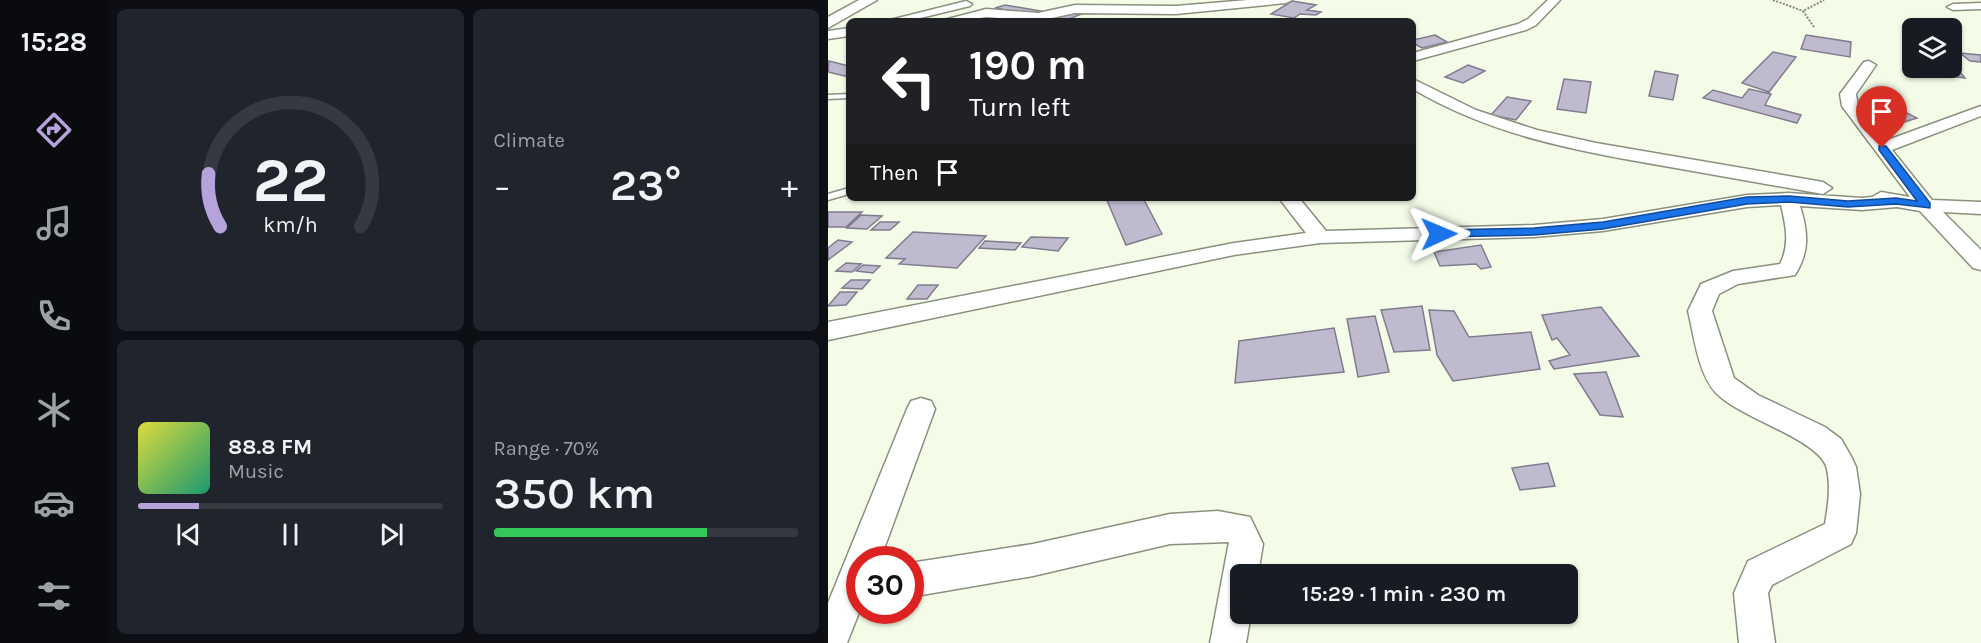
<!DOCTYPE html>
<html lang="en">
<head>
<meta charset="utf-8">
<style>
	body { margin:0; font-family:Karla,sans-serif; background:#20242c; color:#f1f3f6; height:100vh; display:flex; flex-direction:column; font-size:22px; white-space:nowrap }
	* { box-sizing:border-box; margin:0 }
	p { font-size:20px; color:#9ea1a6 }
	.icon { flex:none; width:33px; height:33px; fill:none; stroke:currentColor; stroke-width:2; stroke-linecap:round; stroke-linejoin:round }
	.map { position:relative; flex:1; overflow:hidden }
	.details { display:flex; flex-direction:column; gap:9px; padding:9px; background:#0d0f14; width:720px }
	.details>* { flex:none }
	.banner { position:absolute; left:18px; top:18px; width:570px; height:183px; border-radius:9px; box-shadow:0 2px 4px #0004; background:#202124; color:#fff; overflow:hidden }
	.fabs { position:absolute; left:1074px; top:18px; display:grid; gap:12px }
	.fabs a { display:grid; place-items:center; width:60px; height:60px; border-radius:9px; background:#171b24; box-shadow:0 2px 4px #0004; font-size:30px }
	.speed { position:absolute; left:18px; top:546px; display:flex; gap:12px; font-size:30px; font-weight:700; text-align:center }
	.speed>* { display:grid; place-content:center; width:78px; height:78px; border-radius:50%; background:#171b24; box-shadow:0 2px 4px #0004; line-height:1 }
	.speed .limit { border:9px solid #d22; background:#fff; color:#111 }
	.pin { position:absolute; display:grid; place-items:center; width:51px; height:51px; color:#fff; margin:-62px -26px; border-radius:50% 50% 50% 0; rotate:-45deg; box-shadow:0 0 6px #0007 }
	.pin .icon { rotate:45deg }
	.me { position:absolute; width:66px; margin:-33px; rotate:89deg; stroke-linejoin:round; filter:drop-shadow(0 0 4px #0008) }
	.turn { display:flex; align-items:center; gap:21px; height:126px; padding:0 24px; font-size:27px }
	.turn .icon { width:78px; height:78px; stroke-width:2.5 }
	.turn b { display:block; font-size:42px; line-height:51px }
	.then { display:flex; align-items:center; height:57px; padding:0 24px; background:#0003; gap:12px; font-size:22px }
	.big { font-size:45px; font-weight:600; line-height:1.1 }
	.details .tile { flex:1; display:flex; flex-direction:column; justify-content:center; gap:9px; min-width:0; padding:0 21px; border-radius:9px; background:#20242c }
	.details .dial { align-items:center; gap:0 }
	.dial svg { height:156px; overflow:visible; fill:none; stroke:#363941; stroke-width:7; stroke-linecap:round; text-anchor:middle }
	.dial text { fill:#f1f3f6; stroke:none }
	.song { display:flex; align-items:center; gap:18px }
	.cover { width:72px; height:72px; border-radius:9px; background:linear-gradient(135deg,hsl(60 70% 55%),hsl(160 70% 35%)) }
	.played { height:6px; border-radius:3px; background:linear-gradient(90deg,#b6a3db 20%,#363941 20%) }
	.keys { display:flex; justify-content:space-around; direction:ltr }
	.heat { display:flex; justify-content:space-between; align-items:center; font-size:33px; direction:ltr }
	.charge { height:9px; border-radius:4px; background:linear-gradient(90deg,#34c759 70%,#363941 0) }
	.details .tiles { flex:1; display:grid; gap:9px; grid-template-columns:repeat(2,1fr) }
	.trip { position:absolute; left:402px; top:564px; width:348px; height:60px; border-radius:9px; background:#171b24; box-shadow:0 2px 4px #0004; font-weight:600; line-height:60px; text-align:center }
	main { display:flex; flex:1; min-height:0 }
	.tabs { display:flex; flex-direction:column; width:108px; justify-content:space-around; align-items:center; background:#090b0e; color:#9ea1a6 }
	.tabs .icon { width:42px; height:42px }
	.tabs .on { color:#b6a3db }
	.tabs b { font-size:27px; color:#f1f3f6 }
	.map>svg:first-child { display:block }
	.building { fill:#bfbace; stroke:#807c8e; stroke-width:1.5 }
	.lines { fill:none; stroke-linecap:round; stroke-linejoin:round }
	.service-casing { stroke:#89907e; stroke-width:3 }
	.minor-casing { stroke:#89907e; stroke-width:3 }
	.tertiary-casing { stroke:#89907e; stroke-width:3 }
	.path { stroke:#83897b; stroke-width:2; stroke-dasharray:2 1.5; stroke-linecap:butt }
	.service { fill:#fff; fill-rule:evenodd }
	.minor { fill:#fff; fill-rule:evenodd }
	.tertiary { fill:#fff; fill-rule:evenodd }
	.route { fill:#1a73e8; stroke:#114b97; stroke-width:1.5 }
</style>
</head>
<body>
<main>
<nav class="tabs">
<b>15:28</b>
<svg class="icon on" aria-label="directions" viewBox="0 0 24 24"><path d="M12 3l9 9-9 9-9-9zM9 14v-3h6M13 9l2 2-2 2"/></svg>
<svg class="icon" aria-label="music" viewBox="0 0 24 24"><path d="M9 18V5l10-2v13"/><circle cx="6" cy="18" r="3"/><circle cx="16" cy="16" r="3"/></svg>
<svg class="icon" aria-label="phone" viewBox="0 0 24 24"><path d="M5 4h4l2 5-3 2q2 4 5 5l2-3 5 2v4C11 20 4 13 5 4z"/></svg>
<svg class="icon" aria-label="climate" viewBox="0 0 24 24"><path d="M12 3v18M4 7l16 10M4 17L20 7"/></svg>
<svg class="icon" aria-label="car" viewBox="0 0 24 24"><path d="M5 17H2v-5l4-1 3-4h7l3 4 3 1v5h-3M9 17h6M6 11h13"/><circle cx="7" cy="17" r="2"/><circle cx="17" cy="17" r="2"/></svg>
<svg class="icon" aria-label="filters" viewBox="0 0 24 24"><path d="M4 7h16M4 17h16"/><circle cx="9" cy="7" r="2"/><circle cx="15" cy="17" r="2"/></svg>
</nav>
<section class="details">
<div class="tiles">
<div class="tile dial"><svg viewBox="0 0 100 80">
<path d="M14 69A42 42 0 1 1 86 69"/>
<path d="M14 69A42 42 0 0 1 8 42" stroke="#b6a3db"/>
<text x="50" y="56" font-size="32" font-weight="700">22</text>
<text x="50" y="72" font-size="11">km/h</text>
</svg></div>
<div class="tile"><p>Climate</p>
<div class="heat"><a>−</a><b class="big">23°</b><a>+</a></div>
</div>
<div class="tile">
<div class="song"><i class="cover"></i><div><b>88.8 FM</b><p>Music</p></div></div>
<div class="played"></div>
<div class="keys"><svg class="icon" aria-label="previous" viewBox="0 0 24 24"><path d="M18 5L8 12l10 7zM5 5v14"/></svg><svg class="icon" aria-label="pause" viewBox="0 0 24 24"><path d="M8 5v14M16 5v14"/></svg><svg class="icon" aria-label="next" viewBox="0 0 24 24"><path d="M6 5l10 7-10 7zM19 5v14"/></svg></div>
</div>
<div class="tile"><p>Range · 70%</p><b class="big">350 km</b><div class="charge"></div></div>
</div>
</section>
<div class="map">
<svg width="1153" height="643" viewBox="0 0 1153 643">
	<rect width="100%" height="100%" fill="#f4fce8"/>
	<path class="building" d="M464,1L488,5L479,10L493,12L488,15L472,14L466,18L443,14Z
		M177,5L213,11L203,15L167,8Z
		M242,10L256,13L236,21H215Z
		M607,35L619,42L594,48L585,43V40Z
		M978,35L1023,42L1022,57L973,49Z
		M945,52L968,57L941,92L914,83Z
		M1132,53L1153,55V62L1142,61Z
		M1,61L21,66V77L0,72Z
		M640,65L657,71L635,83L617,77Z
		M1099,69L1132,72L1137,78L1099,73Z
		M827,71L850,75L845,100L821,96Z
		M736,79L763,82L758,113L729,109Z
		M921,89L943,94L937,105L973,115L969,123L875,98L885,90L914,98Z
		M679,97L703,101L688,120L663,115Z
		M1056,100L1067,105L1065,106L1089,118L1070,124L1031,107Z
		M278,198H315L334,234L298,245Z
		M0,212H34L18,227H0Z
		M33,215L54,216L39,229L19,228Z
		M52,222H71L62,230H43Z
		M85,232L158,236L129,268L71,264L77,259L58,258Z
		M203,237L240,238L230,251L194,247Z
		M10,240L24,242L0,260V248Z
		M157,241L193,243L187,250L151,248Z
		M653,245L663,267L653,269L648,264L612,266L606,252Z
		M18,263L33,264L24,272L8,271Z
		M35,265L52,266L45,273L28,271Z
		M23,280H42L34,289L14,288Z
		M90,285H110L99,299H79Z
		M12,292H29L18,305L0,306Z
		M594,306L602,350L566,352L553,310Z
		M773,307L811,356L726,369L721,361L742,355L729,338L724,340L714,315Z
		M601,310L626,311L641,337L703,332L712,369L625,381L609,355Z
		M547,316L561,372L530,377L519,319Z
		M506,328L516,372L407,383L411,341Z
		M778,372L795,417L772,415L746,374Z
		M720,463L727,486L692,490L684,468Z"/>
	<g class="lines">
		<g class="service-casing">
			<path id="service" d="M21,94V98L0,99V95Z
				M21,188V194L0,200V194Z"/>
		</g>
		<g class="minor-casing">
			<path id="minor" d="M420,0H464L458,3L348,14L247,13L210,21L158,17L136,21H112L158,9L210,13L247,5L348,6Z
				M720,0H732L708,25L698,30L585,61V53L690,24L700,19Z
				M138,1L144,4L142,6L80,21H58Z
				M1153,3V9L1125,10L1119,7L1125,4Z
				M21,28V36L0,39V31Z
				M1041,61L1048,65L1028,94L1030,106L1057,141L1153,106V116L1064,150L1104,200L1153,202V214L1115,212L1153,250V270L1145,268L1092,211L1069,207L1034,210L972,206C980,232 982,251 967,275L910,284L891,294L884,311L906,378L930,395L997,427L1013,439L1024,458L1028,467L1032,494L1028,533L1023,544L944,585L940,593L947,643H911L906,593L920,561L997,524C1000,506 1003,488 999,469C992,439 913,419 888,393C870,374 866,335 860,311L873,284L905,271L952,264C962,245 958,226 953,205L919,207L775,231L706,237L492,243L406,255L0,340V322L406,243L478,233L451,198H471L498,231L706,225L775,219L919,195L961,193L1034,198L1044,197L1053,192L1082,197L1014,106L1012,94L1036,62Z
				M585,79L648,110L709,130L768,143L995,182L1004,188L995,194C944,185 893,176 842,167C753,152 664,136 585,89Z
				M93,398L103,401L107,409L52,560H32V610L19,643H0V603L79,409L83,401Z
				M390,511L422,517L435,544L430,574H412V614H423L418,643H382L401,542L342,544L205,576L82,597V563L205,544L342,514Z"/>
		</g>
		<g class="tertiary-casing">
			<path id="tertiary" d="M31,0H49L0,28V17Z"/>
		</g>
		<path class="path" d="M945,0L975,11
			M986,27L975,11L996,0"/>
		<use href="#service" class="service"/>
		<use href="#minor" class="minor"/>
		<use href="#tertiary" class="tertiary"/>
	</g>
	<path class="route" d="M1051,146H1058L1102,203V208L1068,204L1020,207L961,202L919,204L775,229L706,235L611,237L605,234L611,230L706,228L775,222L919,197L961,196L1020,201L1068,198L1089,201L1051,150Z"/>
</svg>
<div class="fabs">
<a><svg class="icon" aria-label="layers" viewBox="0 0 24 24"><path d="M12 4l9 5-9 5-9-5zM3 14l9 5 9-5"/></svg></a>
</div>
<div class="speed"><div class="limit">30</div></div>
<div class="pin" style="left:1054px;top:148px;background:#d93025"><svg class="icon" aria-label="arrive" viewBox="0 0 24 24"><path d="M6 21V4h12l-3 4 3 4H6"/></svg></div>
<svg class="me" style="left:611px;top:234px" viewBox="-20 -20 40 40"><path d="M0-17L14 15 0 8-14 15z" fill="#1a73e8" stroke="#fff" stroke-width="4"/></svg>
<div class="trip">15:29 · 1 min · 230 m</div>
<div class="banner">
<div class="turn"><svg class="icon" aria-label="left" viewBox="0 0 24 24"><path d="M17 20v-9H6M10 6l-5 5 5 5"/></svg><div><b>190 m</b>Turn left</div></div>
<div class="then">Then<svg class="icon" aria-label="arrive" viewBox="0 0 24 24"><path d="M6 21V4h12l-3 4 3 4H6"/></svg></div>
</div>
</div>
</main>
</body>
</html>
